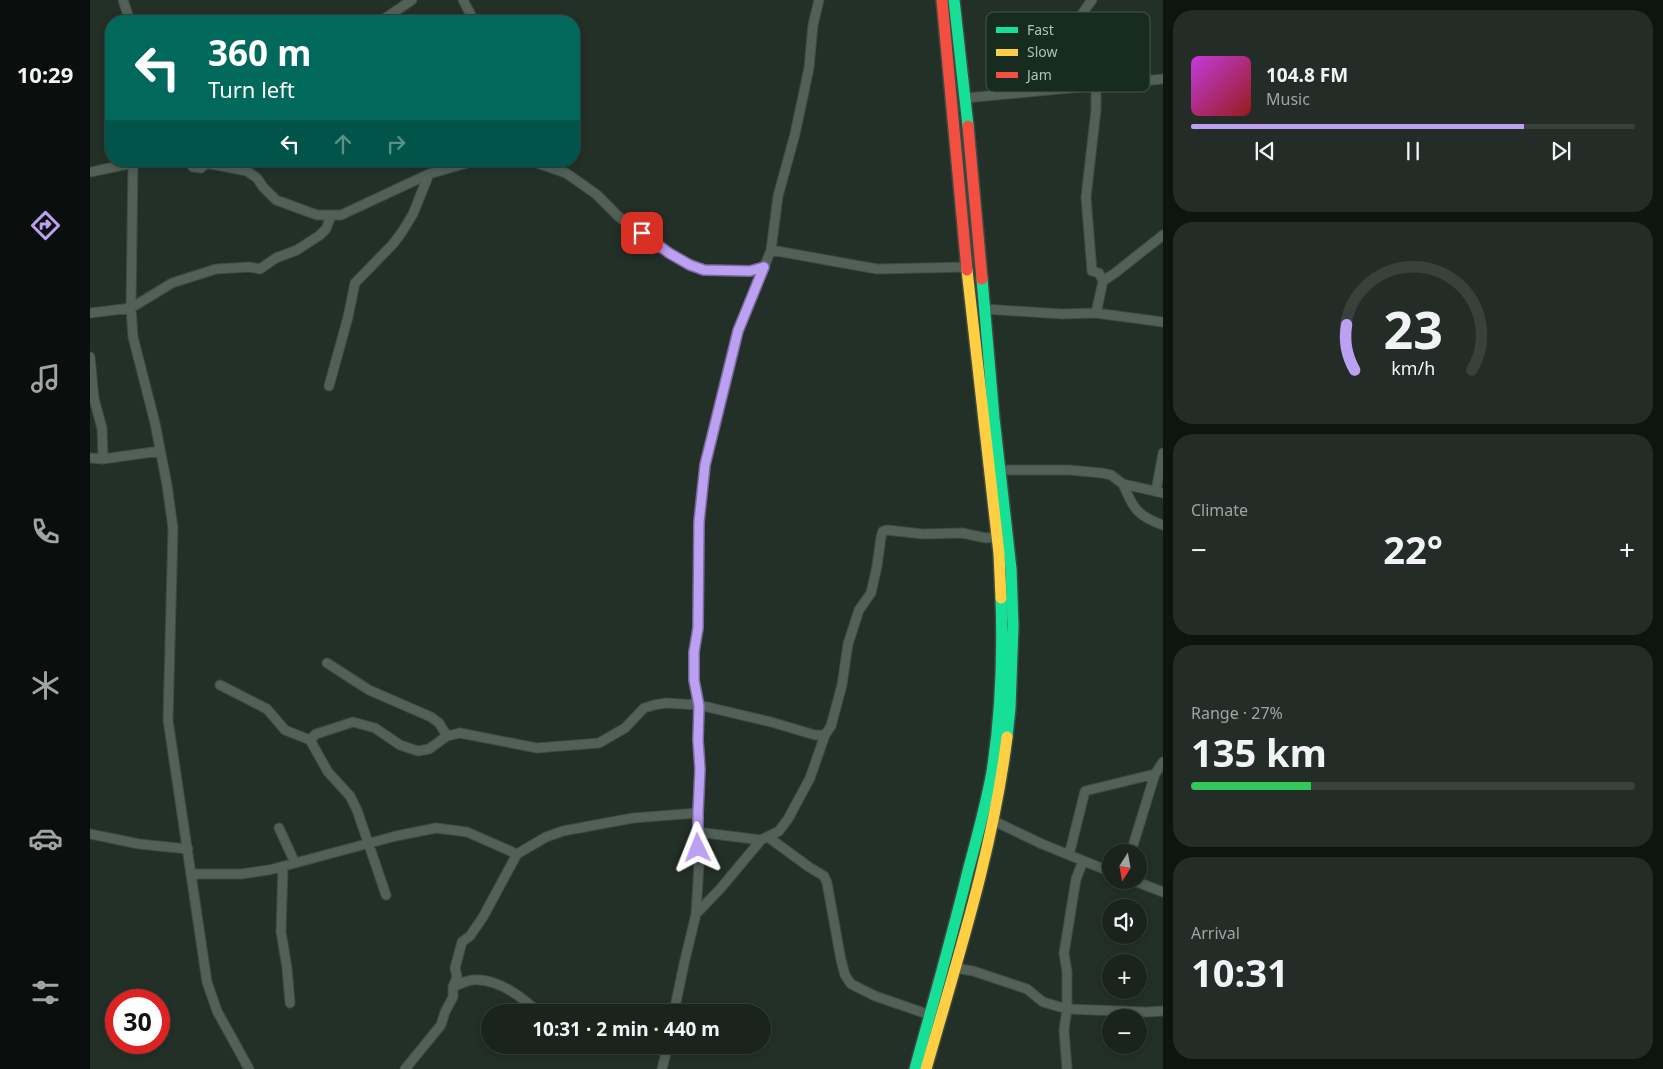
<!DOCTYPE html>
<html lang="en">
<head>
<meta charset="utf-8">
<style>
	body { margin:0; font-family:"Noto Sans",sans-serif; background:#232c26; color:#f1f3f6; height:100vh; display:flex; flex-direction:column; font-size:19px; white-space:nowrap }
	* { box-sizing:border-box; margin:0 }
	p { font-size:16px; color:#9fa4a4 }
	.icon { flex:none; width:28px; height:28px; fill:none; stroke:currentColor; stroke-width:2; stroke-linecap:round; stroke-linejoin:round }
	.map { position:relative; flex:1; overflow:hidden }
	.details { display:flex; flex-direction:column; gap:10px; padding:10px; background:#0e1410; width:500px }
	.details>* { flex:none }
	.hud { position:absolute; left:15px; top:15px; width:475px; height:152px; border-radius:20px; box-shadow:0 2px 8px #0003,0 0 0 1px #38413b; background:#00695c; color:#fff; overflow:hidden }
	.needle { width:32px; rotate:191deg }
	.controls { position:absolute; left:1012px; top:844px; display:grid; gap:10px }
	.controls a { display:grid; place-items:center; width:45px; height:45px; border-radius:50%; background:#1a241d; box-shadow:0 2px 8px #0003,0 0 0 1px #38413b; font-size:25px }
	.speed { position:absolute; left:15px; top:989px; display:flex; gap:10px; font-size:25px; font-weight:700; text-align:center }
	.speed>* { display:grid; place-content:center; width:65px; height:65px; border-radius:50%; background:#1a241d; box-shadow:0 2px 8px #0003,0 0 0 1px #38413b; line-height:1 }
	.speed .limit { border:8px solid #d22; background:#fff; color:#111 }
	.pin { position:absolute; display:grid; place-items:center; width:42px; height:42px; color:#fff; margin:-21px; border-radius:10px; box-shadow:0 2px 8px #0006 }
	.me { position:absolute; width:55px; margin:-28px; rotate:358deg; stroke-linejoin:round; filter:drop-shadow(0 0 4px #0008) }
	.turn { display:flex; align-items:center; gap:18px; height:105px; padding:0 20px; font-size:22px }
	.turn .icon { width:65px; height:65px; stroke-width:2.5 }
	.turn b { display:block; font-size:35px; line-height:42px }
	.lanes { display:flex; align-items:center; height:48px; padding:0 20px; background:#0003; justify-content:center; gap:25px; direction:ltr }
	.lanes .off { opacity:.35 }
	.big { font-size:38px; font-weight:700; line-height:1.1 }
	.details .tile { flex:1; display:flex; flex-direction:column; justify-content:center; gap:8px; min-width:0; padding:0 18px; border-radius:20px; background:#232c26 }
	.details .dial { align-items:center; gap:0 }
	.dial svg { height:130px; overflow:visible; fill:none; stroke:#38413b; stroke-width:7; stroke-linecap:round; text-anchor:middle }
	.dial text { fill:#f1f3f6; stroke:none }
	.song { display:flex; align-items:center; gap:15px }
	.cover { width:60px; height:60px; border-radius:8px; background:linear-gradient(135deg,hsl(290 70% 55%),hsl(0 70% 35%)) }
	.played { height:5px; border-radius:2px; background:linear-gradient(90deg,#bca0f2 75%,#38413b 75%) }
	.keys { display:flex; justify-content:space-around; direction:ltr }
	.heat { display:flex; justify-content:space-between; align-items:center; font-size:28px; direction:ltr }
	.charge { height:8px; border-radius:4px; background:linear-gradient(90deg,#34c759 27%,#38413b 0) }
	.trip { position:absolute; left:391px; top:1004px; width:290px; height:50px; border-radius:25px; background:#1a241d; box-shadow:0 2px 8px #0003,0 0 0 1px #38413b; font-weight:700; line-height:50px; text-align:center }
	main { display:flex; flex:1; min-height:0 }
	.tabs { display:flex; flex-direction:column; width:90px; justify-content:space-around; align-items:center; background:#0a0e0c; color:#9fa4a4 }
	.tabs .icon { width:35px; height:35px }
	.tabs .selected { color:#bca0f2 }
	.tabs b { font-size:22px; color:#f1f3f6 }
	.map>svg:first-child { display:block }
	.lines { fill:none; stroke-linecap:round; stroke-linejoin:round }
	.street-casing { stroke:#3d4b42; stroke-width:11 }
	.fast-casing { stroke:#3d4b42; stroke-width:14 }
	.slow-casing { stroke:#3d4b42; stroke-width:14 }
	.jam-casing { stroke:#3d4b42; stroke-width:14 }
	.street { stroke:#526057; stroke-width:9 }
	.fast { stroke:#16e098; stroke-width:11 }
	.slow { stroke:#ffcf43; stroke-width:11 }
	.jam { stroke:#f24e42; stroke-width:11 }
	.route-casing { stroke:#7a689d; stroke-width:12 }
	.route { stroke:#bca0f2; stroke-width:9 }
	.key { fill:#172b1e; stroke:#43594b; stroke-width:1 }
	.key-label { font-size:14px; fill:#aac5b5 }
</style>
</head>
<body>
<main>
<nav class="tabs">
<b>10:29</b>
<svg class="icon selected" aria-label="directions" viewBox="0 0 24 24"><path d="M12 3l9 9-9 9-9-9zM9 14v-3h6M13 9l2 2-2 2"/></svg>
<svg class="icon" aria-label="music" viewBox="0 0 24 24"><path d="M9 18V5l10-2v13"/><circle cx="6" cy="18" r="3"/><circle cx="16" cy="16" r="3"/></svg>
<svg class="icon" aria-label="phone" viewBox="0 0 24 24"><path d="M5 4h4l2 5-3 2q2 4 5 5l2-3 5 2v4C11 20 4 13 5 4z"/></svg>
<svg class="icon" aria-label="climate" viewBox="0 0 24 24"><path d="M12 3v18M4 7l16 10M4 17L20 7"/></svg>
<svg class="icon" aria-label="car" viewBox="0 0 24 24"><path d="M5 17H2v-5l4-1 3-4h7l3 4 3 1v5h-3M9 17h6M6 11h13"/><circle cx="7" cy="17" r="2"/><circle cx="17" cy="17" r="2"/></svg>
<svg class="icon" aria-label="filters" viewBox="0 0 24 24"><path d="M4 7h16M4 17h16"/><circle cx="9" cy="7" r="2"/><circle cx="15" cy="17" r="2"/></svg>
</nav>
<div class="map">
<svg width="1073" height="1069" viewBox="0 0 1073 1069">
	<rect width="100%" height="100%" fill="#233027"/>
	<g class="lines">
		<g class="street-casing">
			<path id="street" d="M33,0L40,21
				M373,0L384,21
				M291,21L322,0
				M982,88C980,53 978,29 1002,0
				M876,98L1073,79
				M43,161L41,308L43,337L65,423L77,485L83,528L78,720L117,982L127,1011L159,1069
				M98,161L103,167L111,168L116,163L157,171L167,178L173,187L186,200L227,215H251L339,174L384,161
				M441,161L476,173L506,194L529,217L579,253L599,265L615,270L660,271L674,267
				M0,172L43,163
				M681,250L787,269L877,267
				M1013,281L1025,273L1073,235
				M895,309L972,314L1006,313L1073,322
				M0,313L41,308L82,283L126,269L159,267L170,269L186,258L207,250L230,235L236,229L241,216
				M1006,313L1013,281L1009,273L1002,271L996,197L1006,110V86
				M0,357L4,399L12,428L13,459
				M239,386L258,317L265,283L303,244L312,232L323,214L339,174
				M0,458L13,459L70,451
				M912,470H979L1012,473L1021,475L1033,484L1073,493
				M1033,484C1043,508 1047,516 1073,525
				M1066,491L1073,453
				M237,663L279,690L341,717L349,723L357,736
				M130,685L177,709L195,730L220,740L238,772L260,796L267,810L296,895
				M220,740L226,734L263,722L285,728L310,745L328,751L339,749L357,736L370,733L447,748L497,744L509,743L535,728L554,708L564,705L576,703L609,705L681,722L725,735H735
				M904,821L952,844L1021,872
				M189,828L205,863
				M607,832L671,840
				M0,834L49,844L98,849
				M678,837L719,867L734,876L737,883L751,960L755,975L761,984L785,996L840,1015
				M1041,852L1065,774L1073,762
				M979,855L995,791L1065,774
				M193,867L191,932L197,968L200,1003
				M101,874H151L179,870L306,836L346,828L377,832L427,854L456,837L473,831L543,818L608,813
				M1042,880L1073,892
				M606,914L630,889L671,840L689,831L698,819L720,778L735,735L741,726L752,685L758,644L769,610L781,593L787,566L791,537L793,531L797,530L833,534L872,533L896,538L907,537
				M865,968L883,971L937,989L953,1002L977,1009L1056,1012L1073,1011
				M363,987C368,985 375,981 382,980C407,978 431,996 448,1012
				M584,1012L594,964L606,914L609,864L607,832L610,769L608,739L609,705L604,680V652L608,628L609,522L615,465L648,331L681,250L688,196L705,134L719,68L723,25L729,0
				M315,1069L351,1025L355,1012L363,997V987L367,977L365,968L372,942L380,936L393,917L427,854
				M572,1069L578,1045
				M977,1069L974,1030L977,1009V972L974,953L986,879L993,861"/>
		</g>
		<g class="fast-casing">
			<path id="fast" d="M864,0L878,126
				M892,279L904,418L921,569L923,626L920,708L917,737
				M825,1069C843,1003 862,937 878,871C887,838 896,805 902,772C911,715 913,655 911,598"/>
		</g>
		<g class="slow-casing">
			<path id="slow" d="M877,270L909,554L911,598
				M836,1069C867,960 903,850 917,737"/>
		</g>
		<g class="jam-casing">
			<path id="jam" d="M852,0L877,270
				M878,126L892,279"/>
		</g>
		<use href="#street" class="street"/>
		<use href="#fast" class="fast"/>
		<use href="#slow" class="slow"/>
		<use href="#jam" class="jam"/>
	</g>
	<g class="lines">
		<g class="route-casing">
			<path id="route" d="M552,233L579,253L600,265L614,270L660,271L674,267L648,331L615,465L609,522L608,628L604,652V680L609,706L608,740L610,769L608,813V848"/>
		</g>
		<use href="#route" class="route"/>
	</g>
	<rect x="896" y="12" width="164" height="80" rx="8" class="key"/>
	<rect x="906" y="27" width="22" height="6" fill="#16e098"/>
	<rect x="906" y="49" width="22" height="7" fill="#ffcf43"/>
	<rect x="906" y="72" width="22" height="6" fill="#f24e42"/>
	<g class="key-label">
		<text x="937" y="35">Fast</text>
		<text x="937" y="57">Slow</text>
		<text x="937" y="80">Jam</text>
	</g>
</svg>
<div class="controls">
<a><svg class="needle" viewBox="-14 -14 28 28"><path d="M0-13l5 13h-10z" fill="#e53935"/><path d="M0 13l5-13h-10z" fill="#9fa4a4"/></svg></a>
<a><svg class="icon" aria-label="sound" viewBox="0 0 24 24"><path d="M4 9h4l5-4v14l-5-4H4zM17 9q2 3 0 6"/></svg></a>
<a>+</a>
<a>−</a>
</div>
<div class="speed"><div class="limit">30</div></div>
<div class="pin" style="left:552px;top:233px;background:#d93025"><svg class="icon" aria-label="arrive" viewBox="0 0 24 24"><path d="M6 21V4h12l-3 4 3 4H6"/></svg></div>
<svg class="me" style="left:608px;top:848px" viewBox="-20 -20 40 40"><path d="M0-17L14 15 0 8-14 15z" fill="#bca0f2" stroke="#fff" stroke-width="4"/></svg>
<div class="trip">10:31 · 2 min · 440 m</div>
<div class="hud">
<div class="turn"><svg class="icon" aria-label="left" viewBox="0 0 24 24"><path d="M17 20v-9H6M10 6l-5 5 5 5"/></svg><div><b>360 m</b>Turn left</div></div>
<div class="lanes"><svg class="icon" aria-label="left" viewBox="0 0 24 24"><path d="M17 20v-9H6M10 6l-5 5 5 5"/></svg><svg class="icon off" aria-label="ahead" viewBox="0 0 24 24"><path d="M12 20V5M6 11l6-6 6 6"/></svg><svg class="icon off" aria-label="right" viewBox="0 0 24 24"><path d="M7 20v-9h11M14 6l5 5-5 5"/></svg></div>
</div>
</div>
<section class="details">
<div class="tile">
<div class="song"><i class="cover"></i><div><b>104.8 FM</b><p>Music</p></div></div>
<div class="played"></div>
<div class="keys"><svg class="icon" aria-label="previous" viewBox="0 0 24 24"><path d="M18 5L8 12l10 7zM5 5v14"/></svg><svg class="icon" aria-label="pause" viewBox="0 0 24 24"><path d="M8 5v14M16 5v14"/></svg><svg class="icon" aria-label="next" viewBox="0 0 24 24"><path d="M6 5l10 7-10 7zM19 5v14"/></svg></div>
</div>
<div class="tile dial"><svg viewBox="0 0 100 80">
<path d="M14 69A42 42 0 1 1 86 69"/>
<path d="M14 69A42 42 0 0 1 9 41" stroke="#bca0f2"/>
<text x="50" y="56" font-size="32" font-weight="700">23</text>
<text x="50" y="72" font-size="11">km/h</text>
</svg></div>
<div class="tile"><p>Climate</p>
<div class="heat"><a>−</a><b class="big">22°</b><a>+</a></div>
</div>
<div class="tile"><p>Range · 27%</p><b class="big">135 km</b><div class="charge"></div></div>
<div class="tile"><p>Arrival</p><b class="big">10:31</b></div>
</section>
</main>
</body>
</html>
